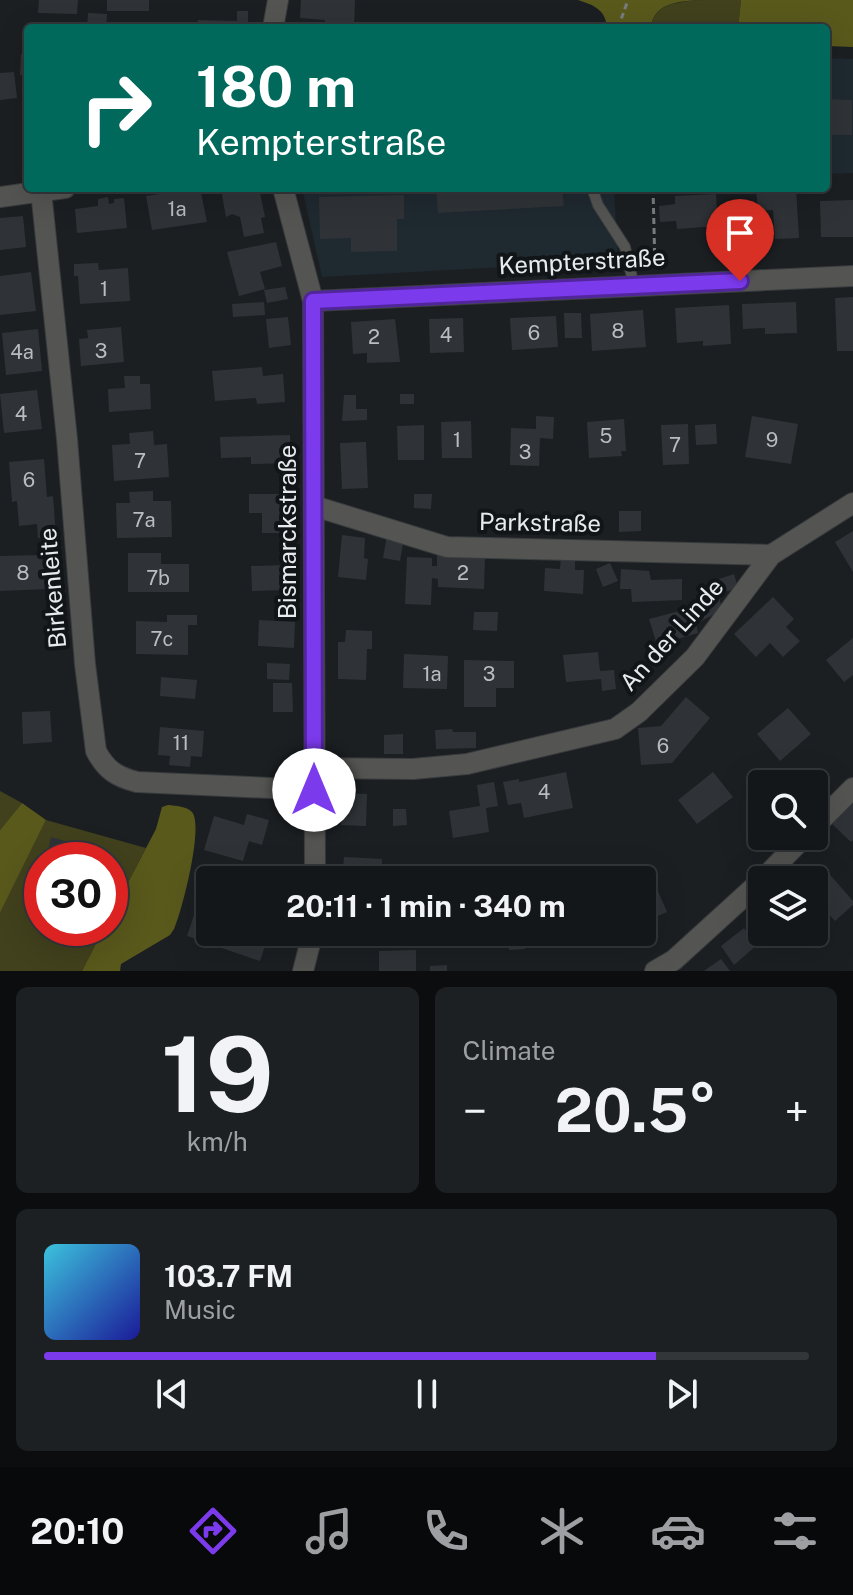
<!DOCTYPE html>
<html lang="en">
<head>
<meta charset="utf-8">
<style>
	body { margin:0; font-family:"Public Sans",sans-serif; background:#1d2023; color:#f1f3f6; height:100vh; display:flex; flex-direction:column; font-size:30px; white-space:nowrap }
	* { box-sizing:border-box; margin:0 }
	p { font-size:26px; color:#9d9fa2 }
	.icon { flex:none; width:44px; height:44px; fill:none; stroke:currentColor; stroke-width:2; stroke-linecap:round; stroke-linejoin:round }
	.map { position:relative; height:971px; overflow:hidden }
	.sheet { display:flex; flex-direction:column; gap:16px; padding:16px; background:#0b0d0e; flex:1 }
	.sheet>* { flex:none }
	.guide { position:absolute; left:24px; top:24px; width:806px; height:168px; border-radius:8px; box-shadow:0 8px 32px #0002,0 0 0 2px #333639; background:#00695c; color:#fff; overflow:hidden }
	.tools { position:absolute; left:748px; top:770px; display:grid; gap:16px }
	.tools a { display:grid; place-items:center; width:80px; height:80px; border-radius:8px; background:#14171a; box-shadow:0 8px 32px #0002,0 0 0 2px #333639; font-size:40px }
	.speed { position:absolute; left:24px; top:842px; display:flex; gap:16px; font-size:40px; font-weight:700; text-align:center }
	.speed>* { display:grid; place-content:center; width:104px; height:104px; border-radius:50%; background:#14171a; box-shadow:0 8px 32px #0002,0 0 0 2px #333639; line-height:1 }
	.speed .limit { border:12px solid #d22; background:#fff; color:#111 }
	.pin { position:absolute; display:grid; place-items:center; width:68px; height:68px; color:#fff; margin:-82px -34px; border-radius:50% 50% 50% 0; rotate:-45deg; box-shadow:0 0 8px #0007 }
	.pin .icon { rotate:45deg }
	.me { position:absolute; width:88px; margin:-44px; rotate:0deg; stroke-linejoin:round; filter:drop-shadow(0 0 6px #0008) }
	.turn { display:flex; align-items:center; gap:28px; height:168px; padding:0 40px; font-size:36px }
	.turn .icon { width:104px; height:104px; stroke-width:2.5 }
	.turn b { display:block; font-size:56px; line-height:68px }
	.big { font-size:60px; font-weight:700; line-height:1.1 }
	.sheet .tile { flex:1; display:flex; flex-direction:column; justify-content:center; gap:12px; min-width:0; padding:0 28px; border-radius:12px; background:#1d2023 }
	.sheet .dial { align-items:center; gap:0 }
	.dial b { font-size:104px; line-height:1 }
	.song { display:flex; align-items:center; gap:24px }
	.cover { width:96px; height:96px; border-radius:12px; background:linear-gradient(135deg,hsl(190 70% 55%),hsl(240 70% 35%)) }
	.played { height:8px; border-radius:4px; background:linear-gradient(90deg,#7c3aed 80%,#333639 80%) }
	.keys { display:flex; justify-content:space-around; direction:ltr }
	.heat { display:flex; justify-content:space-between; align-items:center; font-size:44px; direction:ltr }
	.sheet .tiles { flex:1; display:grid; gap:16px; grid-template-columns:1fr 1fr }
	.tile:last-child { grid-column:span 2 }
	.trip { position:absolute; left:196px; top:866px; width:460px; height:80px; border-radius:8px; background:#14171a; box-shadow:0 8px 32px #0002,0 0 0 2px #333639; font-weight:700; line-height:80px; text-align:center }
	.menu { display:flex; height:128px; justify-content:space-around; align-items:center; background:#08090a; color:#9d9fa2 }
	.menu .icon { width:56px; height:56px }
	.menu .current { color:#7c3aed }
	.menu b { font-size:36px; color:#f1f3f6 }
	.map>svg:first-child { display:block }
	.built { fill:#1f2930 }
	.green { fill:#41411d }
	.forest { fill:#59591c }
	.building { fill:#2f3337 }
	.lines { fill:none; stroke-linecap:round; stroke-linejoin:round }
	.service-casing { stroke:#383c3e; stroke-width:12 }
	.minor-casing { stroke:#383c3e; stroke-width:22 }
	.path { stroke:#787c7e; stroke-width:3; stroke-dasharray:6 4; stroke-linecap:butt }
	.service { stroke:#545552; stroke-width:10 }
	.minor { stroke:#545552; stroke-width:20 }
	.route-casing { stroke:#51269a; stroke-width:20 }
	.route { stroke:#7c3aed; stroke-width:14 }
	.labels { text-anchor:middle; stroke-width:8; stroke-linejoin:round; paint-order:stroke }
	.number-label { font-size:20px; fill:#babdc0 }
	.street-label { font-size:24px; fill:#e8ebed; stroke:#111518 }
</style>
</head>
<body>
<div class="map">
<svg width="853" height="971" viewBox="0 0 853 971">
	<rect width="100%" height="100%" fill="#1b1f22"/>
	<path class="built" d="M826,58L853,59V173L826,174Z
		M302,188H614L618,261L322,277Z"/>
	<path class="green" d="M702,0H741L738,28H651C653,2 681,2 702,0Z
		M0,791L22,803L0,830Z
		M46,820L146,848L110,917V860H42V928H104L82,971H0V913Z"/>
	<path class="forest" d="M578,0H702C681,1 653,2 651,28H607C606,10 594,5 578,0Z
		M741,0H853V47L826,46V28H738Z
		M22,803L46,820L0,913V830Z
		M168,805C176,806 186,806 192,812C204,826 182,911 174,929L170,935L121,964L120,971H82L104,928H110V917L156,829L162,807Z"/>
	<path class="building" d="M39,0H78L77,14L38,13Z
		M107,0H149V11H107Z
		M301,0H355L354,28H325V20L300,18Z
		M237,11H248V28H197L198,20L237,21Z
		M88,13L107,14L106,28H87Z
		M21,54H28V75H20Z
		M826,60L832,61L831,96H826Z
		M14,72L17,98L0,100V73Z
		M826,99L852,100V135H830L829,143H826Z
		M200,188L207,222L152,230L146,196Z
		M229,188H259L265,217L261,218L264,233L244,237L240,217L232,214L226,217L222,195Z
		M436,188H562L564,206L438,213Z
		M796,188L799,238L775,239L773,210L758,211L756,189Z
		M716,194L718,226L677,229L676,221L660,222L659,206L675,204V196Z
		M404,195V219H397V251L351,252V238L320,239L319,197Z
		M108,197L109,204L114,203V199L124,198L127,228L77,233L75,209L98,206V199Z
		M853,200V237H821L820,201Z
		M23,216L26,247L0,250V218Z
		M276,242L282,266L260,272L265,289L239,296L227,252Z
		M98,263L99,270L128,268L130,301L80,304L78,276H74V264Z
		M31,272L36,311L0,315V276Z
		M285,287L288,299L267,303L264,290Z
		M853,297V351H837L835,298Z
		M264,302L265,315L233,317L232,304Z
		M796,302L797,333L765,334V328L743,329L742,304Z
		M729,305L731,344L703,346V341L677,343L675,308Z
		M643,310L646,347L592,351L590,314Z
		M564,313H581L582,338H565Z
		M556,316L558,347L512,350L510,318Z
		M288,317L291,345L269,348L266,319Z
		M463,318L464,352L430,353L429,319Z
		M395,319L400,362L367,363V353L353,354L351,322Z
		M121,327L124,362L81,366L79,339L88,338L87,330Z
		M38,329L42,371L6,375L2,333Z
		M262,367L263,376L283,374L285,402L257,404L256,398L215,401L212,371Z
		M124,376H140V384H150L151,409L109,412L108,389L125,388Z
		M37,390L42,429L4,433L0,394Z
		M400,394H414V404H400Z
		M344,395H356V409H367V420L342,421Z
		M536,416L554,417L553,439L540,438L539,466L510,465L511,428L536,429Z
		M752,416L798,424L791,464L745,457Z
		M624,419L626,451H621L622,456L589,458L587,422Z
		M471,421L472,458H442L441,422Z
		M688,424L689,464L663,465L661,425Z
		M716,424L717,444L696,445L695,425Z
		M424,425V460H398L397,426Z
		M153,431L154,445L167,444L169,477L114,481L112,445L130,444L129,433Z
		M290,435L291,463L251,464V457L221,458L220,437Z
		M366,442L368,488L342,489L340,443Z
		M44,459L47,497L53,496L56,537L38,538L37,524L19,526L17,501L12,502L9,462Z
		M153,491V501H171L172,537L117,538L116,503H130L129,492Z
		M249,494H288V533H262V513H249Z
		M414,494H432L431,509L414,508Z
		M619,511H641V531L619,532Z
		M853,531V572L835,542Z
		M342,535L365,538L364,558L368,559L366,580L338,577Z
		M387,535L404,538L400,561L383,558Z
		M128,553H161V564H189V592H128Z
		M45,555L47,589L0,591V556Z
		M437,555L485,557L484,589L438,587V579L432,578L431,605L405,604L407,557L432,558V566H437Z
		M561,556L575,557V570H584L583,594L544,591L545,568L560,569Z
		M610,563L618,581L603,587L596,569Z
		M287,565L288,590L252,591L251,566Z
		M621,569L649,571L651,580L682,579V600L632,602L631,589H620Z
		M734,574L738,588L724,592L719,579Z
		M719,596L722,610L696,624L698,633L657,645L649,619L691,608L690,604Z
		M773,597L794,619L786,627L800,641L783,657L770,643L756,657L734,634Z
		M474,612H498L497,631L473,630Z
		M167,615H197V625H188V655L136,654V621L167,622Z
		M259,620L295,622L294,648L258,646Z
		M346,630L372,631V649H367L366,680L338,679V642H345Z
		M853,638V675L844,682L826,660Z
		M598,652L600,671L614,670L616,689L602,691L601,679L566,682L563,655Z
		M404,654L448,656L447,689L403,688Z
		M464,660L514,661V688H496V707H464Z
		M267,663L290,664L289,680L267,679Z
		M161,677L197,680L195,699L160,696Z
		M273,683H292L293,712H273Z
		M686,697L710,718L672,763L641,765L638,728L661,726Z
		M788,708L811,734L780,761L757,734Z
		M50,711L52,742L23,744L22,712Z
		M160,727L204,731L202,757L191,756L190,767L169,765L170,756L158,755Z
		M452,729L453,732H476V748L436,749L435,730Z
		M403,734V754H384V735Z
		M566,772L573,808L524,818L521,803L508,805L503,782L519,779V782Z
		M713,772L733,797L697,824L678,800Z
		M494,782L498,806L486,808L489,832L453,838L449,811L480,806L477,785Z
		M342,793L367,794L366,826L341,825Z
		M853,803V840L851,842L832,824Z
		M393,809H406L407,825L393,826Z
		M247,814L269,820L262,845L249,841L243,861L204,850L214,816L244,825Z
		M51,837L93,849L90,860H46Z
		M344,857L382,859L381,880H342Z
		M825,869L853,901V905L835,921L814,898V879Z
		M634,872L654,882L667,912L642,923V880H609Z
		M762,905V932H780L769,942L747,919Z
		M196,909L210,914V932L269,934L260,961L187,936Z
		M744,928L757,945L734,965L721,946Z
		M509,932H525V949L509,950Z
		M416,950V971H379V951Z
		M721,959L730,971H704Z
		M447,965V971H430V966Z"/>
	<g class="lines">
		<g class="service-casing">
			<path id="service" d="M592,188L598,205L625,247L634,286"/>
		</g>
		<g class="minor-casing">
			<path id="minor" d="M273,28L278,0
				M283,188L313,301L315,880
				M41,191L67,439L85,664L96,751C106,770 117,777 137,782L314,790
				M0,197L65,188
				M313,301L853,276
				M314,506L447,547L771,555
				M314,768L413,769L467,764L615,729L639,712L695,657L771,555L853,503
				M814,827L853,788
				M762,880L805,836
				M303,971L313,932
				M655,971L674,960L762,880"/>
		</g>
		<path class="path" d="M618,28L628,0
			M653,188L655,268"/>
		<use href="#service" class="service"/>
		<use href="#minor" class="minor"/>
	</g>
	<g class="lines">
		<g class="route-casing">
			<path id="route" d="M314,790L313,301L740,281"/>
		</g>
		<use href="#route" class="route"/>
	</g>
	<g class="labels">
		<g class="number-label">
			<text x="177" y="216">1a</text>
			<text x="104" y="296">1</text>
			<text x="618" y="338">8</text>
			<text x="534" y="340">6</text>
			<text x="446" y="342">4</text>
			<text x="374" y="344">2</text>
			<text x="101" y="358">3</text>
			<text x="22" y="359">4a</text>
			<text x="21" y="421">4</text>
			<text x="606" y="443">5</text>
			<text x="457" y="447">1</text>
			<text x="772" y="447">9</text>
			<text x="675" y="452">7</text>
			<text x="525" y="459">3</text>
			<text x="140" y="468">7</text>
			<text x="29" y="487">6</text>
			<text x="144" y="527">7a</text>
			<text x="23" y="580">8</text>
			<text x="463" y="580">2</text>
			<text x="158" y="585">7b</text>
			<text x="162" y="646">7c</text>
			<text x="432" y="681">1a</text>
			<text x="489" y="681">3</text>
			<text x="181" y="750">11</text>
			<text x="663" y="753">6</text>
			<text x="544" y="799">4</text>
		</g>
		<g class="street-label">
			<text transform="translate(582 262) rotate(-3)" y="8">Kempterstraße</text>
			<text transform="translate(540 523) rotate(1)" y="8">Parkstraße</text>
			<text transform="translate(288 532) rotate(-90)" y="8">Bismarckstraße</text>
			<text transform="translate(53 588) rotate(-95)" y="8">Birkenleite</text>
			<text transform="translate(672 635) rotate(-48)" y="8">An der Linde</text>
		</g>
	</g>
</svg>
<div class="tools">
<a><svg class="icon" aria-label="search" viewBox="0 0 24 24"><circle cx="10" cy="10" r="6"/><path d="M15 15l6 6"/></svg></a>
<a><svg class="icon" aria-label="layers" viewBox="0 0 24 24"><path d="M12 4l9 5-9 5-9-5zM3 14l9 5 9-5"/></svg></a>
</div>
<div class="speed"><div class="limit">30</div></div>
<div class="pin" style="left:740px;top:281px;background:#d93025"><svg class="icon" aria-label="arrive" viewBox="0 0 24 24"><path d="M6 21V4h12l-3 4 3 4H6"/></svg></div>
<svg class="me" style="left:314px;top:790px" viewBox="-20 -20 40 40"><circle r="19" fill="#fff"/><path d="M0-13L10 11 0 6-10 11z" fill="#7c3aed"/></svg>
<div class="trip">20:11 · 1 min · 340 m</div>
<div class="guide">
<div class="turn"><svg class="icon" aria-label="right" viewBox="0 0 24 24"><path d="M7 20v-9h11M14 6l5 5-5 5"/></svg><div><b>180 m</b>Kempterstraße</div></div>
</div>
</div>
<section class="sheet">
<div class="tiles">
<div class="tile dial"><b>19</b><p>km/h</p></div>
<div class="tile"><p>Climate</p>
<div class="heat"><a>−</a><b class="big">20.5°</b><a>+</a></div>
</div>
<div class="tile">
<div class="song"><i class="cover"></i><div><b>103.7 FM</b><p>Music</p></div></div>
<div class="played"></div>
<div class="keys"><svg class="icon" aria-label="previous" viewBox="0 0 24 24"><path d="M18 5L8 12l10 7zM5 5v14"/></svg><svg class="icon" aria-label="pause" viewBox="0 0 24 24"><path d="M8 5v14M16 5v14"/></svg><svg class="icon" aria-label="next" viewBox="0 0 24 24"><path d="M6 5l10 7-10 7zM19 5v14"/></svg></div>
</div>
</div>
</section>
<nav class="menu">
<b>20:10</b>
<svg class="icon current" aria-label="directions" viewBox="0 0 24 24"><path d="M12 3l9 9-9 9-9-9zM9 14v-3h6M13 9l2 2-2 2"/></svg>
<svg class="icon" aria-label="music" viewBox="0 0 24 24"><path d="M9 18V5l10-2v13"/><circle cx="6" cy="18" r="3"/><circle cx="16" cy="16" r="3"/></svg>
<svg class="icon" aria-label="phone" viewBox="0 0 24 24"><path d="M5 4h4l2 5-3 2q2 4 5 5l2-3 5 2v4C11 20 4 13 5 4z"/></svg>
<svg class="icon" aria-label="climate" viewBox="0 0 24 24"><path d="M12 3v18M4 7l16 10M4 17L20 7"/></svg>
<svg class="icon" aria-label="car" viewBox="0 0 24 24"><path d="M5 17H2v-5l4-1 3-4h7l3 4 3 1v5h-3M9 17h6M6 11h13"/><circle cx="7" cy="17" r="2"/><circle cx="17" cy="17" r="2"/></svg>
<svg class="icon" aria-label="filters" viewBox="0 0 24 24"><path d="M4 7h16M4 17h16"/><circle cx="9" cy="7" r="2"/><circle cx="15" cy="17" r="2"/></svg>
</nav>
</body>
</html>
